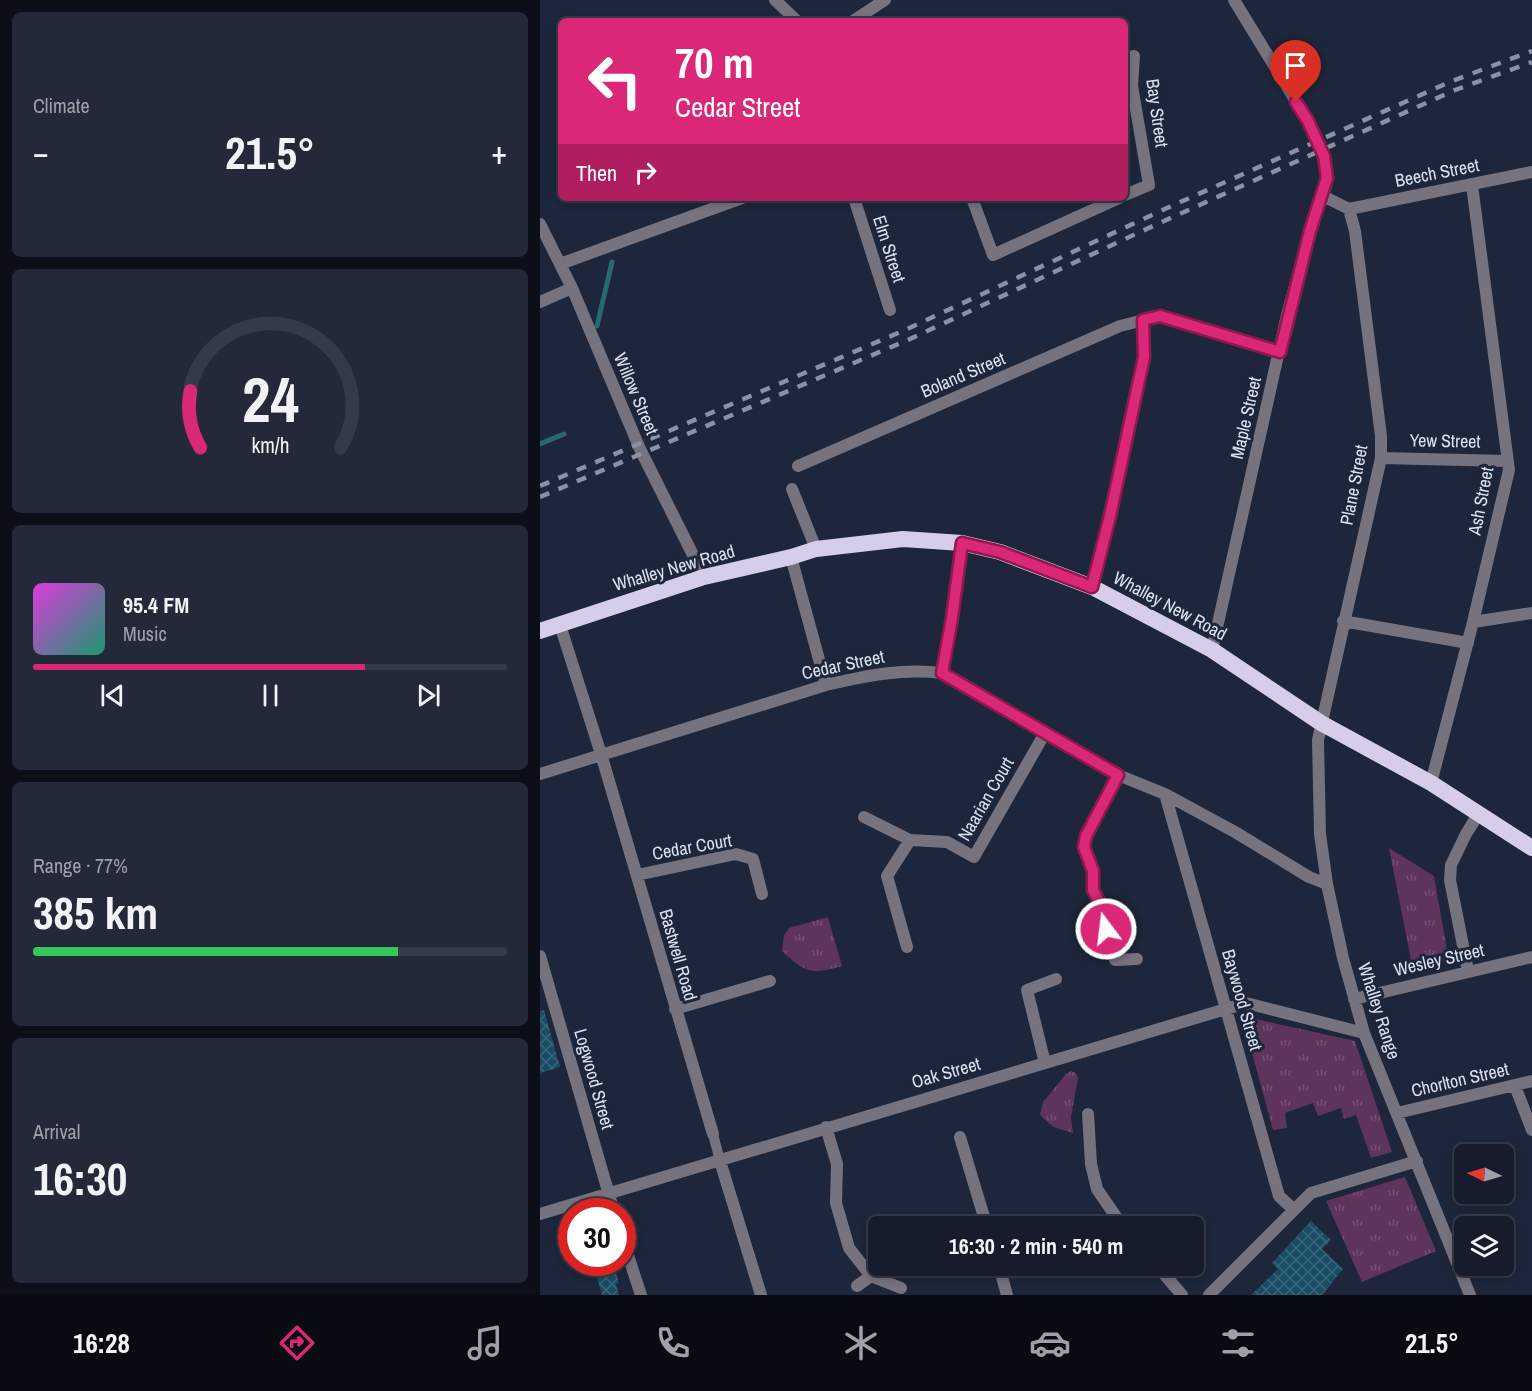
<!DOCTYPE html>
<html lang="en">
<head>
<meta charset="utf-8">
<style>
	body { margin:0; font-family:"Archivo Narrow",sans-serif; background:#232938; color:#f1f3f6; height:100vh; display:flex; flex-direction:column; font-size:22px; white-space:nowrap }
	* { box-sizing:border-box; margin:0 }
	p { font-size:20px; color:#9ea1a9 }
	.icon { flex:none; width:33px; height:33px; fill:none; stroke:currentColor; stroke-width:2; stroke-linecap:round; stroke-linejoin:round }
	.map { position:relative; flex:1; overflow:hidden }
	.side { display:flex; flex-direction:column; gap:12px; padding:12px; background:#0c0f18; width:540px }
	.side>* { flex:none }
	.top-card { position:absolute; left:18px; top:18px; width:570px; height:183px; border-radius:9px; box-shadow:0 3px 9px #0003,0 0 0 2px #353a48; background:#db2777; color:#fff; overflow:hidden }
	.needle { width:39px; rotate:275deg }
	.fabs { position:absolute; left:914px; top:1144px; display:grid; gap:12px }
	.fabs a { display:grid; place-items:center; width:60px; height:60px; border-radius:9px; background:#161c2c; box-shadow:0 3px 9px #0003,0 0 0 2px #353a48; font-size:30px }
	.speed { position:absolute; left:18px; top:1198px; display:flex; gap:12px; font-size:30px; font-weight:700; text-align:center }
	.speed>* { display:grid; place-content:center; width:78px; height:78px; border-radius:50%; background:#161c2c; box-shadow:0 3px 9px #0003,0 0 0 2px #353a48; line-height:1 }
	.speed .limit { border:9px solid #d22; background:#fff; color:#111 }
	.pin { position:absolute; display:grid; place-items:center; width:51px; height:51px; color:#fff; margin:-62px -26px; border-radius:50% 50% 50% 0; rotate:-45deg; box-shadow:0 0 6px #0007 }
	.pin .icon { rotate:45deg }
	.me { position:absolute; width:66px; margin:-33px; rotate:345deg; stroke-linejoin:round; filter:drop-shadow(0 0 4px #0008) }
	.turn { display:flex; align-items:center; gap:21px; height:126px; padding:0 18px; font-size:27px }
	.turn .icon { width:78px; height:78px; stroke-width:2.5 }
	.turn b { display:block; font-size:42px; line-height:51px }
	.then { display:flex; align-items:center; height:57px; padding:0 18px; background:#0003; gap:12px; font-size:22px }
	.big { font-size:45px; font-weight:700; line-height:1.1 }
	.side .widget { flex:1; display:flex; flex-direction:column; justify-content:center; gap:9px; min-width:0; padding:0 21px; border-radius:9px; background:#232938 }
	.side .dial { align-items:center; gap:0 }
	.dial svg { height:156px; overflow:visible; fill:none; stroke:#353a48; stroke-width:7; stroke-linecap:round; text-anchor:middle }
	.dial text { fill:#f1f3f6; stroke:none }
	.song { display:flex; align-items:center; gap:18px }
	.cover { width:72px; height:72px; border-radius:9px; background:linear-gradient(135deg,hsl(300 70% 55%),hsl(160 70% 35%)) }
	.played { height:6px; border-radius:3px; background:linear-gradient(90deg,#db2777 70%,#353a48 70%) }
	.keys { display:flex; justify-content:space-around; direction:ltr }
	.heat { display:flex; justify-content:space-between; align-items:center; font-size:33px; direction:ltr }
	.charge { height:9px; border-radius:4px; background:linear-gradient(90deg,#34c759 77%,#353a48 0) }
	.trip { position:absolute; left:328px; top:1216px; width:336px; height:60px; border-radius:9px; background:#161c2c; box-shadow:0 3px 9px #0003,0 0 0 2px #353a48; font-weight:700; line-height:60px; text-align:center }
	.tabs { display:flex; height:96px; justify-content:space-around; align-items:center; background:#090b12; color:#9ea1a9 }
	.tabs .icon { width:42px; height:42px }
	.tabs .on { color:#db2777 }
	.tabs b { font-size:27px; color:#f1f3f6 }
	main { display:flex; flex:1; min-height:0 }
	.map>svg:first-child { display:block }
	.park { fill:url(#park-tufts) }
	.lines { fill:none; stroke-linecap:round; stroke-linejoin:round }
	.stream { stroke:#276b70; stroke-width:5 }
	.building { fill:url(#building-cross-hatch) }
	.pedestrian { stroke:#76727e; stroke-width:10 }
	.minor { stroke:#76727e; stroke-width:12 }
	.trunk { stroke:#d6cee8; stroke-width:16 }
	.rail { stroke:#8a91a2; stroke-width:4.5; stroke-dasharray:10 10; stroke-linecap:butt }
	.route-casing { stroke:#8e194d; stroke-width:15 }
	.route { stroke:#db2777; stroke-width:10 }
	.labels { text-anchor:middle; stroke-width:6; stroke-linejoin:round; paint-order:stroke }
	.street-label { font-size:18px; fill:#dbe1ef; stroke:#1d263a }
</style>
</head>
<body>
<main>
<section class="side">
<div class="widget"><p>Climate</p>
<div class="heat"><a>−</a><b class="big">21.5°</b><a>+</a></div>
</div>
<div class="widget dial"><svg viewBox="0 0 100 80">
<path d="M14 69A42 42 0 1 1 86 69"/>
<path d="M14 69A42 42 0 0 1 9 40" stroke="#db2777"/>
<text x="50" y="56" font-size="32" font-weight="700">24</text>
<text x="50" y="72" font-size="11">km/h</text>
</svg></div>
<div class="widget">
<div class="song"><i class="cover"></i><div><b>95.4 FM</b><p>Music</p></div></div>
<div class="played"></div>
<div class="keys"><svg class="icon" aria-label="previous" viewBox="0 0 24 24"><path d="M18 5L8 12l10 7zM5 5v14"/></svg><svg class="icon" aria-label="pause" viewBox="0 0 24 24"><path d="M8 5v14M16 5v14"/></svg><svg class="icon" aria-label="next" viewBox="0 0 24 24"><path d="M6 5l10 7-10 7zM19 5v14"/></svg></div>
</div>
<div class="widget"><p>Range · 77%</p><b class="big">385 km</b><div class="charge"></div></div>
<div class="widget"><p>Arrival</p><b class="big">16:30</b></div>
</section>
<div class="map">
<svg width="992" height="1295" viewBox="0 0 992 1295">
	<defs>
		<pattern id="park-tufts" width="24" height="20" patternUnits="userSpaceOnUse" patternTransform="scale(1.5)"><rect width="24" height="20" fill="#5f345a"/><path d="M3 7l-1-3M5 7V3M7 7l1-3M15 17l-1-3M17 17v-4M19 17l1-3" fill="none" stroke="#755172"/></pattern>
		<pattern id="building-cross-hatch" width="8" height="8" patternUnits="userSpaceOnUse" patternTransform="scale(1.5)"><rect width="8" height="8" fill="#194c65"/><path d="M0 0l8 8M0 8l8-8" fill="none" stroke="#3a667b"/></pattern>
	</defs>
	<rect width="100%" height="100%" fill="#1d263a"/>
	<path class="park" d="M849,848L894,876L909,961L873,970Z
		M288,917L302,966C270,975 266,973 242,951L244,935L249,928Z
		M702,1016L815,1041L852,1152L831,1158L816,1115L804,1119L801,1108L778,1116L773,1103L745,1113L747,1128L733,1130Z
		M531,1071L536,1073L538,1078L531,1117L533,1133L513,1127L500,1115L503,1102L526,1074Z
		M865,1177L896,1251L822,1282L786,1201Z"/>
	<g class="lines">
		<path class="stream" d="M57,326L72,262
			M0,444L24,434"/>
	</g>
	<path class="building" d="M4,1010L20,1067L0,1073V1011Z
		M771,1221L791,1240L782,1249L803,1269L782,1295H711L738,1269L732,1263Z
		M53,1263H73L79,1283L76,1284L79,1295H62Z"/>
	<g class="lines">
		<path class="pedestrian" d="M173,1134L180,1161"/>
		<path class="minor" d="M235,0L257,21
			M313,21L345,0
			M585,59L594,56L592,86L609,185L585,195
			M783,196L809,209L815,231L841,436V458L778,740L780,834L787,884L803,958L824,1033L930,1295
			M314,198L350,310
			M432,198L453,255L579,198
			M809,209L992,172
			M0,224L32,288L100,449L164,577
			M20,264L202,198
			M0,302L32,288
			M841,458L967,461
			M258,466L580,326L620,316L740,352
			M252,489L276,549
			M251,557L286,685
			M552,587L571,516L604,357L603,320
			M803,621L928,643
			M933,622L992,613
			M20,625L61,754L173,1134
			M672,650L747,315L770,231L786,186L787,172L784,156L768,121L694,0
			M402,673L412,618L422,543
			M0,774L286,685C325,676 362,668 402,673L578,775L625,794L695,832L769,877L787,884
			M578,775L546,835L544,847L553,871V890L565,912L566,929L573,945L575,960L597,959
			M891,783L933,622L969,470L932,185
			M625,794L739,1196L754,1210
			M324,817L370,840L407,842L434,857L505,733
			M97,875L196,854L213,859L222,894
			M367,947L347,876L370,840
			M0,956L74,1212
			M928,971L910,880L911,865L926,834L939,813
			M814,999L992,957
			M135,1009L230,981
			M505,1063L487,990L516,979
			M975,1086L992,1130
			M857,1113L992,1081
			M548,1114L551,1164L557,1189L583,1227
			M286,1127L297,1164L296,1203L309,1248L331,1276L361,1288
			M420,1137L447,1227
			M180,1161L221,1295
			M0,1214L706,1003L824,1033
			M82,1237L101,1295
			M459,1266L467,1295
			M617,1266L642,1295
			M317,1286L331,1276
			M669,1295L771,1193L877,1161"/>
		<path class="trunk" d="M0,631L164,577L251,557L276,549L363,539L422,543L460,552L552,587L672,650L781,723L891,783L992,848"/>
		<path class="rail" d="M0,486L365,330L627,208L912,81L992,51
			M0,497L370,339L613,226L915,90L992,62"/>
	</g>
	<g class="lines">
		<g class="route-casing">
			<path id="route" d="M566,929L564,912L553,890V871L544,847L546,836L578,775L402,673L412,618L422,543L460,552L552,587L570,516L604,357L603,320L620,316L740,352L770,231L787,178L784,156L768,121L756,102"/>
		</g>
		<use href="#route" class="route"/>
	</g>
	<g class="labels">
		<g class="street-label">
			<text transform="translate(617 113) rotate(82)" y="6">Bay Street</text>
			<text transform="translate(897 173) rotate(-11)" y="6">Beech Street</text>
			<text transform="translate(349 249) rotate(72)" y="6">Elm Street</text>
			<text transform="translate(423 375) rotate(-23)" y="6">Boland Street</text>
			<text transform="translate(96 394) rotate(67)" y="6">Willow Street</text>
			<text transform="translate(706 418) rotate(-77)" y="6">Maple Street</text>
			<text transform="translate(905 441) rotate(1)" y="6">Yew Street</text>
			<text transform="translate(814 485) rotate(-79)" y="6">Plane Street</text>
			<text transform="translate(941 501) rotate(-79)" y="6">Ash Street</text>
			<text transform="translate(134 568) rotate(-16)" y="6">Whalley New Road</text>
			<text transform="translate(630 606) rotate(28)" y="6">Whalley New Road</text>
			<text transform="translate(303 665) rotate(-12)" y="6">Cedar Street</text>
			<text transform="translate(446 799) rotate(-60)" y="6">Naarian Court</text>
			<text transform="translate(152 847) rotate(-10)" y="6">Cedar Court</text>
			<text transform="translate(138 955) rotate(74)" y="6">Bastwell Road</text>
			<text transform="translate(899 960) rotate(-13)" y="6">Wesley Street</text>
			<text transform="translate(702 1000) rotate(74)" y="6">Baywood Street</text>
			<text transform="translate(839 1011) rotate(72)" y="6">Whalley Range</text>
			<text transform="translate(406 1073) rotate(-16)" y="6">Oak Street</text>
			<text transform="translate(54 1079) rotate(74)" y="6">Logwood Street</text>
			<text transform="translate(920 1080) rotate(-13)" y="6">Chorlton Street</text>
		</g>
	</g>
</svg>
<div class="fabs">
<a><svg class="needle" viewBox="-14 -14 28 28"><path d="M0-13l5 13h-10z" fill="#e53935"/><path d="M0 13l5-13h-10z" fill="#9ea1a9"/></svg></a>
<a><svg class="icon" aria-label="layers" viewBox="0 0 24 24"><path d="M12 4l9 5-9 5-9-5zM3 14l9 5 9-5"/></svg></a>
</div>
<div class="speed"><div class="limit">30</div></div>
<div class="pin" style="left:756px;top:102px;background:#d93025"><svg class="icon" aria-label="arrive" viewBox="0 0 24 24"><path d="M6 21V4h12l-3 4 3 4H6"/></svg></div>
<svg class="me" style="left:566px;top:929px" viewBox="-20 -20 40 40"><circle r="17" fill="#db2777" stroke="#fff" stroke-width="3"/><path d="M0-11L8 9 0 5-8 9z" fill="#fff"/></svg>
<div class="trip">16:30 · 2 min · 540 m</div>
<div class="top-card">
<div class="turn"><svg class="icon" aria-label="left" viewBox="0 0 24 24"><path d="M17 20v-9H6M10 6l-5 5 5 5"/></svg><div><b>70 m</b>Cedar Street</div></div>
<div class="then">Then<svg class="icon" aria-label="right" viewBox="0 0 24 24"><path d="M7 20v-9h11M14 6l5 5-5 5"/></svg></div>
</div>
</div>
</main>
<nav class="tabs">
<b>16:28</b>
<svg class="icon on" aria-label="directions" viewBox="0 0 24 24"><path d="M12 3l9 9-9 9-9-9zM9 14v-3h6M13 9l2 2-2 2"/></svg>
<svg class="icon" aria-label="music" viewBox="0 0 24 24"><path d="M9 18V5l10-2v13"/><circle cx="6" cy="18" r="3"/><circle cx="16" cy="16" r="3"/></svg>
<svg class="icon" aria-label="phone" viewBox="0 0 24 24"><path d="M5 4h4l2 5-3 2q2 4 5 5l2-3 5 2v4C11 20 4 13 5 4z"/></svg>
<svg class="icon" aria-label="climate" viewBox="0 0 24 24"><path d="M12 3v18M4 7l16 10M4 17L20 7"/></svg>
<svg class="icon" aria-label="car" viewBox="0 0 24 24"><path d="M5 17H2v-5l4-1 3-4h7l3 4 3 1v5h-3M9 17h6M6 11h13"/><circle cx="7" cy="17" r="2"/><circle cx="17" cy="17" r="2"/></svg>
<svg class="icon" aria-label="filters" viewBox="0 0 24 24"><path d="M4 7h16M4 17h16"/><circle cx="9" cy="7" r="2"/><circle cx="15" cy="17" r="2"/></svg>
<b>21.5°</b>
</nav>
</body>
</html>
